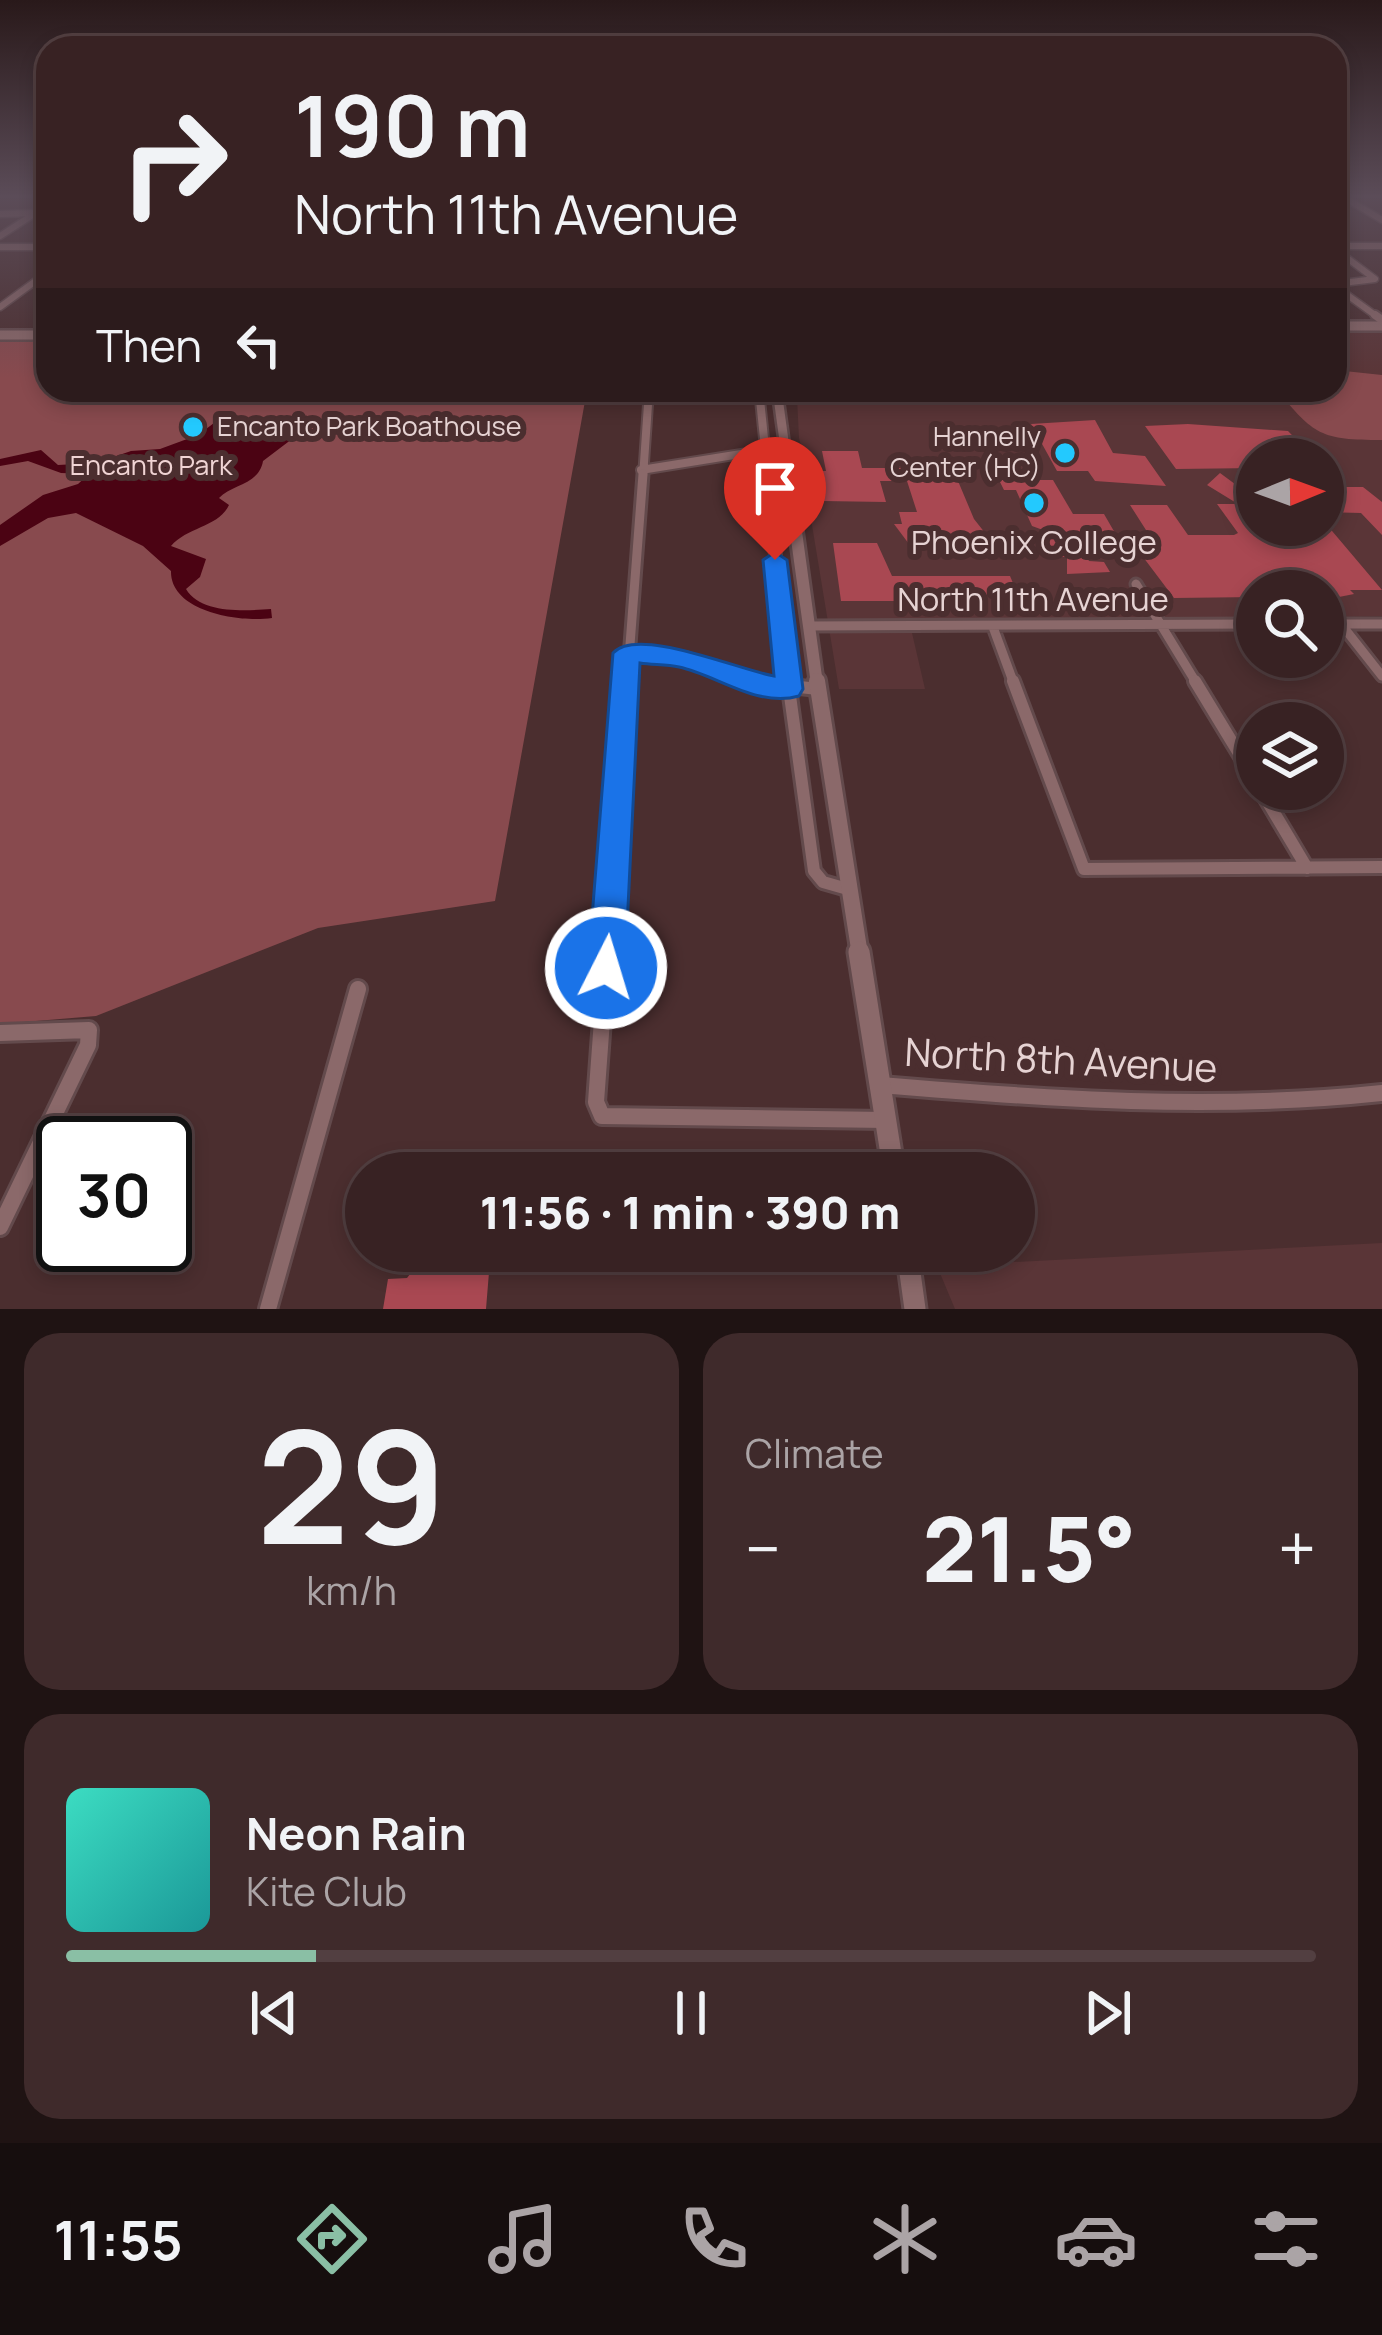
<!DOCTYPE html>
<html lang="en">
<head>
<meta charset="utf-8">
<style>
	body { margin:0; font-family:Manrope,sans-serif; background:#3f2a2b; color:#f1f3f6; height:100vh; display:flex; flex-direction:column; font-size:45px; white-space:nowrap }
	* { box-sizing:border-box; margin:0 }
	p { font-size:39px; color:#aba4a6 }
	.icon { flex:none; width:66px; height:66px; fill:none; stroke:currentColor; stroke-width:2; stroke-linecap:round; stroke-linejoin:round }
	.map { position:relative; height:1309px; overflow:hidden }
	.sheet { display:flex; flex-direction:column; gap:24px; padding:24px; background:#1f1313; flex:1 }
	.sheet>* { flex:none }
	.banner { position:absolute; left:36px; top:36px; width:1311px; height:366px; border-radius:36px; box-shadow:0 6px 18px #0003,0 0 0 3px #523f41; background:#382223; color:#f1f3f6; overflow:hidden }
	.needle { width:78px; rotate:89deg }
	.controls { position:absolute; left:1236px; top:438px; display:grid; gap:24px }
	.controls a { display:grid; place-items:center; width:108px; height:108px; border-radius:50%; background:#382223; box-shadow:0 6px 18px #0003,0 0 0 3px #523f41; font-size:60px }
	.speed { position:absolute; left:36px; top:1116px; display:flex; gap:24px; font-size:60px; font-weight:700; text-align:center }
	.speed>* { display:grid; place-content:center; width:156px; height:156px; border-radius:50%; background:#382223; box-shadow:0 6px 18px #0003,0 0 0 3px #523f41; line-height:1 }
	.speed .limit { border:6px solid #111; border-radius:18px; background:#fff; color:#111 }
	.pin { position:absolute; display:grid; place-items:center; width:102px; height:102px; color:#fff; margin:-123px -51px; border-radius:50% 50% 50% 0; rotate:-45deg; box-shadow:0 0 12px #0007 }
	.pin .icon { rotate:45deg }
	.me { position:absolute; width:132px; margin:-66px; rotate:5deg; stroke-linejoin:round; filter:drop-shadow(0 0 9px #0008) }
	.turn { display:flex; align-items:center; gap:42px; height:252px; padding:0 60px; font-size:54px }
	.turn .icon { width:156px; height:156px; stroke-width:2.5 }
	.turn b { display:block; font-size:84px; line-height:102px }
	.then { display:flex; align-items:center; height:114px; padding:0 60px; background:#0003; gap:24px; font-size:45px }
	.big { font-size:90px; font-weight:800; line-height:1.1 }
	.sheet .card { flex:1; display:flex; flex-direction:column; justify-content:center; gap:18px; min-width:0; padding:0 42px; border-radius:36px; background:#3f2a2b }
	.sheet .dial { align-items:center; gap:0 }
	.dial b { font-size:156px; line-height:1 }
	.song { display:flex; align-items:center; gap:36px }
	.cover { width:144px; height:144px; border-radius:18px; background:linear-gradient(135deg,hsl(170 70% 55%),hsl(180 70% 35%)) }
	.played { height:12px; border-radius:6px; background:linear-gradient(90deg,#8abfa5 20%,#523f41 20%) }
	.keys { display:flex; justify-content:space-around; direction:ltr }
	.heat { display:flex; justify-content:space-between; align-items:center; font-size:66px; direction:ltr }
	.sheet .tiles { flex:1; display:grid; gap:24px; grid-template-columns:1fr 1fr }
	.card:last-child { grid-column:span 2 }
	.trip { position:absolute; left:345px; top:1152px; width:690px; height:120px; border-radius:60px; background:#382223; box-shadow:0 6px 18px #0003,0 0 0 3px #523f41; font-weight:800; line-height:120px; text-align:center }
	.tabs { display:flex; height:192px; justify-content:space-around; align-items:center; background:#160e0e; color:#aba4a6 }
	.tabs .icon { width:84px; height:84px }
	.tabs .current { color:#8abfa5 }
	.tabs b { font-size:54px; color:#f1f3f6 }
	.map>svg:first-child { display:block }
	.built { fill:#5a3537; fill-rule:evenodd }
	.green { fill:#884a4e }
	.water { fill:#4b0313 }
	.building { fill:#a94852 }
	.lines { fill:none; stroke-linecap:round; stroke-linejoin:round }
	.minor-far4-casing { stroke:#634a4c; stroke-width:9 }
	.minor-far3-casing { stroke:#634a4c; stroke-width:12 }
	.minor-far2-casing { stroke:#634a4c; stroke-width:15 }
	.minor-far1-casing { stroke:#634a4c; stroke-width:18 }
	.minor-casing { stroke:#634a4c; stroke-width:22 }
	.tertiary-far1-casing { stroke:#634a4c; stroke-width:9 }
	.tertiary-casing { stroke:#634a4c; stroke-width:14 }
	.secondary-far3-casing { stroke:#634a4c; stroke-width:14 }
	.secondary-far2-casing { stroke:#634a4c; stroke-width:18 }
	.secondary-far1-casing { stroke:#634a4c; stroke-width:22 }
	.secondary-casing { stroke:#634a4c; stroke-width:27 }
	.minor-far4 { stroke:#8b696a; stroke-width:6 }
	.minor-far3 { stroke:#8b696a; stroke-width:8 }
	.minor-far2 { stroke:#8b696a; stroke-width:9 }
	.minor-far1 { stroke:#8b696a; stroke-width:12 }
	.minor { stroke:#8b696a; stroke-width:16 }
	.tertiary-far1 { stroke:#8b696a; stroke-width:6 }
	.tertiary { stroke:#8b696a; stroke-width:9 }
	.secondary-far3 { stroke:#8b696a; stroke-width:9 }
	.secondary-far2 { stroke:#8b696a; stroke-width:12 }
	.secondary-far1 { stroke:#8b696a; stroke-width:16 }
	.secondary { stroke:#8b696a; stroke-width:21 }
	.route { fill:#1a73e8; stroke:#114b97; stroke-width:3 }
	.poi-dot { fill:#23c9fe; stroke:#4b2e2f; stroke-width:4.5 }
	.labels { text-anchor:middle; stroke-width:12; stroke-linejoin:round; paint-order:stroke }
	.far-poi-label { font-size:27px; fill:#e6d3d3; stroke:#4b2e2f; text-anchor:start }
	.far-park-label { font-size:27px; fill:#f0d4d4; stroke:#4b2e2f }
	.poi-label { font-size:33px; fill:#e6d3d3; stroke:#4b2e2f }
	.street-label { font-size:33px; fill:#e6d3d3; stroke:#4b2e2f }
	.near-street-label { font-size:39px; fill:#e6d3d3; stroke:#4b2e2f }
</style>
</head>
<body>
<div class="map">
<svg width="1382" height="1309" viewBox="0 0 1382 1309">
	<rect width="100%" height="100%" fill="#4b2e2f"/>
	<path class="built" d="M1382,329V616L1323,617V591H1257V617L909,620L925,689H839L811,519V486L799,438L797,398L790,390H1335V330ZM1257,459H1323V525H1257Z
		M1382,1243V1309H955L937,1266Z"/>
	<path class="green" d="M0,339H48V390H587L495,901L318,928L96,1016L0,1024Z
		M1335,370L1382,375V440C1321,440 1314,435 1277,390H1335Z"/>
	<path class="water" d="M262,419L282,423L292,439L263,461C259,485 232,484 219,498L229,505C219,527 187,527 171,546L206,559L200,577L186,589C201,614 245,611 271,609L272,618C240,623 170,612 171,571L143,546L76,513L48,518L0,546V525L43,495L78,484L89,474L61,473L28,461L0,466V459L41,450L58,465L96,463L131,451L160,449L198,435L214,423L241,425Z"/>
	<path class="building" d="M1095,420L1113,453L1145,456L1166,486L1095,481L1088,471H1057L1031,424Z
		M1188,424L1288,431L1315,459H1257V468L1176,469L1145,426Z
		M822,451H858L862,468H959L964,481H958L974,519L993,543H1000L1005,556H984L979,543L967,540L912,548L894,524H902L899,512H917L907,481H880L886,502L822,501L816,471H826Z
		M1220,473L1239,487H1257V527L1327,525L1382,590H1350L1354,594L1339,597H1323V591H1257V597L1174,598L1131,541H1153L1130,505H1167L1188,535H1234L1238,533L1217,504H1238L1207,485Z
		M999,480H1053L1073,514H1104L1115,533H1074L1089,561L1104,562L1110,572L1067,574V557H1056L1043,530L1032,526L1016,490H1004Z
		M1323,487H1363L1382,502V535L1361,513L1323,512Z
		M833,543H877L892,576H1010L1018,595H899L901,601H841Z
		M490,1260L486,1309H383L388,1279L407,1278L414,1269H446L448,1261Z"/>
	<g class="lines">
		<g class="minor-far4-casing">
			<path id="minor-far4" d="M1340,195L1382,220
				M0,214L35,213
				M1335,246H1382
				M0,247H48
				M1335,249L1375,279L1335,284
				M1335,286L1379,318
				M0,307L48,272"/>
		</g>
		<g class="minor-far3-casing">
			<path id="minor-far3" d="M1375,315L1382,320
				M759,390L768,477
				M641,470L784,447
				M643,477L649,390"/>
		</g>
		<g class="minor-far2-casing">
			<path id="minor-far2" d="M767,474L789,684
				M1136,584L1197,684
				M1323,624H1382
				M1341,624L1382,676
				M809,626L1257,624
				M993,627L1014,684
				M627,653L687,658L753,684
				M627,684L643,474"/>
		</g>
		<g class="minor-far1-casing">
			<path id="minor-far1" d="M745,681L818,689
				M788,681L814,871L823,882L851,890
				M1013,681L1084,869L1382,867
				M1195,681L1257,783
				M1260,789L1307,868
				M607,955L627,681"/>
		</g>
		<g class="minor-casing">
			<path id="minor" d="M607,952L596,1102L602,1116L886,1120
				M0,1033L89,1030L88,1045L0,1227
				M880,1085C1047,1099 1214,1111 1382,1093
				M268,1309L358,989"/>
		</g>
		<g class="tertiary-far1-casing">
			<path id="tertiary-far1" d="M0,236L48,205"/>
		</g>
		<g class="tertiary-casing">
			<path id="tertiary" d="M1335,326H1382
				M0,335H48"/>
		</g>
		<g class="secondary-far3-casing">
			<path id="secondary-far3" d="M777,390L789,477"/>
		</g>
		<g class="secondary-far2-casing">
			<path id="secondary-far2" d="M788,474L817,684"/>
		</g>
		<g class="secondary-far1-casing">
			<path id="secondary-far1" d="M817,681L860,955"/>
		</g>
		<g class="secondary-casing">
			<path id="secondary" d="M859,952L894,1173
				M907,1251L915,1309"/>
		</g>
		<use href="#minor-far4" class="minor-far4"/>
		<use href="#minor-far3" class="minor-far3"/>
		<use href="#minor-far2" class="minor-far2"/>
		<use href="#minor-far1" class="minor-far1"/>
		<use href="#minor" class="minor"/>
		<use href="#tertiary-far1" class="tertiary-far1"/>
		<use href="#tertiary" class="tertiary"/>
		<use href="#secondary-far3" class="secondary-far3"/>
		<use href="#secondary-far2" class="secondary-far2"/>
		<use href="#secondary-far1" class="secondary-far1"/>
		<use href="#secondary" class="secondary"/>
	</g>
	<linearGradient id="sky" x2="0" y2="1"><stop stop-color="#29191a"/><stop offset="0.52" stop-color="#5b4c58"/><stop offset="1" stop-color="#5b4c58" stop-opacity="0"/></linearGradient>
	<rect width="1382" height="378" fill="url(#sky)"/>
	<path class="route" d="M775,552L787,560L803,689L799,696C757,708 717,675 679,667C666,664 653,665 640,663L625,968L619,980L606,985L593,980L588,968L613,653C638,626 739,670 774,676L763,560Z"/>
	<g class="poi-dot">
		<circle cx="193" cy="427" r="12"/>
		<circle cx="1065" cy="453" r="12"/>
		<circle cx="1034" cy="503" r="12"/>
	</g>
	<g class="labels">
		<g class="far-poi-label">
			<text x="217" y="436">Encanto Park Boathouse</text>
			<text x="1041" y="446" text-anchor="end">Hannelly<tspan x="1041" dy="31">Center (HC)</tspan></text>
		</g>
		<g class="far-park-label">
			<text x="151" y="475">Encanto Park</text>
		</g>
		<g class="poi-label">
			<text x="1034" y="554">Phoenix College</text>
		</g>
		<g class="street-label">
			<text x="1033" y="611">North 11th Avenue</text>
		</g>
		<g class="near-street-label">
			<text transform="translate(1061 1060) rotate(3)" y="14">North 8th Avenue</text>
		</g>
	</g>
</svg>
<div class="controls">
<a><svg class="needle" viewBox="-14 -14 28 28"><path d="M0-13l5 13h-10z" fill="#e53935"/><path d="M0 13l5-13h-10z" fill="#aba4a6"/></svg></a>
<a><svg class="icon" aria-label="search" viewBox="0 0 24 24"><circle cx="10" cy="10" r="6"/><path d="M15 15l6 6"/></svg></a>
<a><svg class="icon" aria-label="layers" viewBox="0 0 24 24"><path d="M12 4l9 5-9 5-9-5zM3 14l9 5 9-5"/></svg></a>
</div>
<div class="speed"><div class="limit">30</div></div>
<div class="pin" style="left:775px;top:560px;background:#d93025"><svg class="icon" aria-label="arrive" viewBox="0 0 24 24"><path d="M6 21V4h12l-3 4 3 4H6"/></svg></div>
<svg class="me" style="left:606px;top:968px" viewBox="-20 -20 40 40"><circle r="17" fill="#1a73e8" stroke="#fff" stroke-width="3"/><path d="M0-11L8 9 0 5-8 9z" fill="#fff"/></svg>
<div class="trip">11:56 · 1 min · 390 m</div>
<div class="banner">
<div class="turn"><svg class="icon" aria-label="right" viewBox="0 0 24 24"><path d="M7 20v-9h11M14 6l5 5-5 5"/></svg><div><b>190 m</b>North 11th Avenue</div></div>
<div class="then">Then<svg class="icon" aria-label="left" viewBox="0 0 24 24"><path d="M17 20v-9H6M10 6l-5 5 5 5"/></svg></div>
</div>
</div>
<section class="sheet">
<div class="tiles">
<div class="card dial"><b>29</b><p>km/h</p></div>
<div class="card"><p>Climate</p>
<div class="heat"><a>−</a><b class="big">21.5°</b><a>+</a></div>
</div>
<div class="card">
<div class="song"><i class="cover"></i><div><b>Neon Rain</b><p>Kite Club</p></div></div>
<div class="played"></div>
<div class="keys"><svg class="icon" aria-label="previous" viewBox="0 0 24 24"><path d="M18 5L8 12l10 7zM5 5v14"/></svg><svg class="icon" aria-label="pause" viewBox="0 0 24 24"><path d="M8 5v14M16 5v14"/></svg><svg class="icon" aria-label="next" viewBox="0 0 24 24"><path d="M6 5l10 7-10 7zM19 5v14"/></svg></div>
</div>
</div>
</section>
<nav class="tabs">
<b>11:55</b>
<svg class="icon current" aria-label="directions" viewBox="0 0 24 24"><path d="M12 3l9 9-9 9-9-9zM9 14v-3h6M13 9l2 2-2 2"/></svg>
<svg class="icon" aria-label="music" viewBox="0 0 24 24"><path d="M9 18V5l10-2v13"/><circle cx="6" cy="18" r="3"/><circle cx="16" cy="16" r="3"/></svg>
<svg class="icon" aria-label="phone" viewBox="0 0 24 24"><path d="M5 4h4l2 5-3 2q2 4 5 5l2-3 5 2v4C11 20 4 13 5 4z"/></svg>
<svg class="icon" aria-label="climate" viewBox="0 0 24 24"><path d="M12 3v18M4 7l16 10M4 17L20 7"/></svg>
<svg class="icon" aria-label="car" viewBox="0 0 24 24"><path d="M5 17H2v-5l4-1 3-4h7l3 4 3 1v5h-3M9 17h6M6 11h13"/><circle cx="7" cy="17" r="2"/><circle cx="17" cy="17" r="2"/></svg>
<svg class="icon" aria-label="filters" viewBox="0 0 24 24"><path d="M4 7h16M4 17h16"/><circle cx="9" cy="7" r="2"/><circle cx="15" cy="17" r="2"/></svg>
</nav>
</body>
</html>
